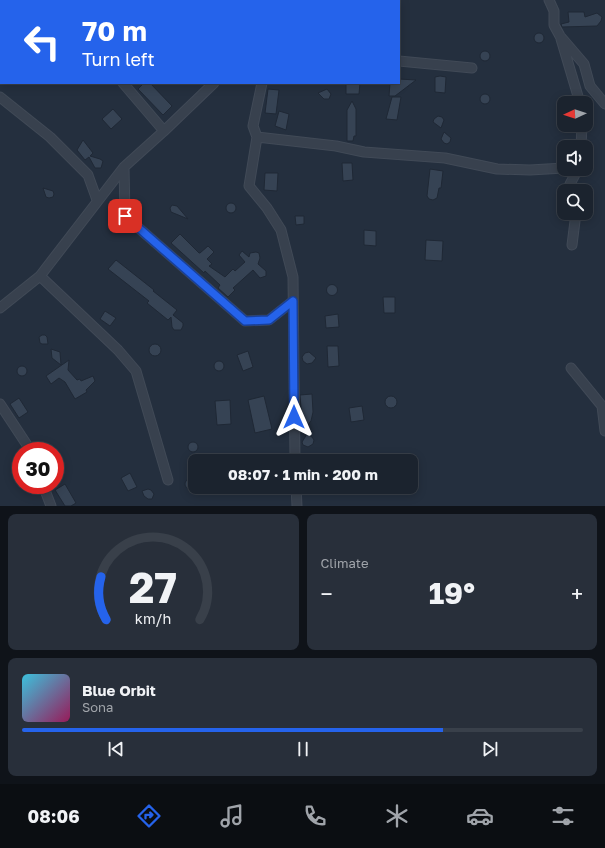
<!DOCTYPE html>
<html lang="en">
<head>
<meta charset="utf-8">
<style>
	body { margin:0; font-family:"Golos Text",sans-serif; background:#282f3a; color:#f1f3f6; height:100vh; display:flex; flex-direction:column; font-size:15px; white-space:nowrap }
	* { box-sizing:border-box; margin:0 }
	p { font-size:13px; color:#a0a4aa }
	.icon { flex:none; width:22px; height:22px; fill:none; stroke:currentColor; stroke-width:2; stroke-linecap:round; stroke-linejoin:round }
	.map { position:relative; height:506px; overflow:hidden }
	.side { display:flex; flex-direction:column; gap:8px; padding:8px; background:#0f1319; flex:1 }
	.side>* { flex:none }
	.banner { position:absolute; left:0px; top:0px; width:400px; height:84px; box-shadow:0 2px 10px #0003,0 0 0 1px #39404a; background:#2563eb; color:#fff; overflow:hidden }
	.needle { width:26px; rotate:267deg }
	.fabs { position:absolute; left:557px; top:96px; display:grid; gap:8px }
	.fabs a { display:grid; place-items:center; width:36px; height:36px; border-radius:8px; background:#1b232e; box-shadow:0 2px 10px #0003,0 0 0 1px #39404a; font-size:20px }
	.speed { position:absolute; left:12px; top:442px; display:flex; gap:8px; font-size:20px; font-weight:700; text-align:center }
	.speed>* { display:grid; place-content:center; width:52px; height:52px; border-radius:50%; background:#1b232e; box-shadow:0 2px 10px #0003,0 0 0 1px #39404a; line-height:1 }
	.speed .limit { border:6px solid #d22; background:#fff; color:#111 }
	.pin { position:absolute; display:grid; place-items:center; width:34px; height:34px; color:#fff; margin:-17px; border-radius:8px; box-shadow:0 2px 6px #0006 }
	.me { position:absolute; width:44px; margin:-22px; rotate:0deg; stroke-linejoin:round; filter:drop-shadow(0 0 3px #0008) }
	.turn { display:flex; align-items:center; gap:14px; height:84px; padding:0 16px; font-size:18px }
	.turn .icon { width:52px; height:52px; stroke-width:2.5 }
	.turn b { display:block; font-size:28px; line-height:34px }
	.big { font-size:30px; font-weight:700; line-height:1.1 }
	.side .tile { flex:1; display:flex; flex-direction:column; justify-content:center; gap:6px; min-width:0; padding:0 14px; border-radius:8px; background:#282f3a }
	.side .dial { align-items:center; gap:0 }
	.dial svg { height:104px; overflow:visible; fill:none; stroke:#39404a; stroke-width:7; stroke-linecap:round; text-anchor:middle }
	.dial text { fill:#f1f3f6; stroke:none }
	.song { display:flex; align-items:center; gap:12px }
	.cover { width:48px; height:48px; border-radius:6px; background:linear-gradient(135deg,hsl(190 70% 55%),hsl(330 70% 35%)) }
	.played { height:4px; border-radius:2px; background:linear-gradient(90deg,#2563eb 75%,#39404a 75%) }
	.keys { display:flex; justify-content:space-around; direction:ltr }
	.heat { display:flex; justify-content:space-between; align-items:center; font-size:22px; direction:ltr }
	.side .tiles { flex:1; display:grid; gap:8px; grid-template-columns:1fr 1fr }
	.tile:last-child { grid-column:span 2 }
	.trip { position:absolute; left:188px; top:454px; width:230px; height:40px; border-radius:8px; background:#1b232e; box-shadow:0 2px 10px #0003,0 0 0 1px #39404a; font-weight:700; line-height:40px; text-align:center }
	.menu { display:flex; height:64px; justify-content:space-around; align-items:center; background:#0b0e12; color:#a0a4aa }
	.menu .icon { width:28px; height:28px }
	.menu .on { color:#2563eb }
	.menu b { font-size:18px; color:#f1f3f6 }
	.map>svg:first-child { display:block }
	.building { fill:#364354; stroke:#1f2835 }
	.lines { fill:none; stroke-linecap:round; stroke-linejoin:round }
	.minor-casing { stroke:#414a57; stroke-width:11 }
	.minor { stroke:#38414e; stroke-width:9 }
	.route-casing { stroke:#184099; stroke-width:10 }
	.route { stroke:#2563eb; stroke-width:7 }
</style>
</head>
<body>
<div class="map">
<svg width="605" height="506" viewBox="0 0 605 506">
	<rect width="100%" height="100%" fill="#242f3e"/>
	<path class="building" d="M568,12H584L585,17L597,13L602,17L601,21L597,26L562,27L561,24L569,22Z
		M534 38a5 5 0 1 1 10 0a5 5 0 1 1-10 0Z
		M480 56a5 5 0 1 1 10 0a5 5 0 1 1-10 0Z
		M440,76L446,77L445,93L435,92V77Z
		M399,79L416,80L395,96H389L390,83H399Z
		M144,83H150L172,106L163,115L138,89Z
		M346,83H360L359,94H346Z
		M268,89L279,90L276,114L265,113Z
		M327,89L331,94L329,99H324L318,93Z
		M480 99a5 5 0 1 1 10 0a5 5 0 1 1-10 0Z
		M392,97H401L397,120L386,119Z
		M352,101L356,109V136H354L353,141H347V110Z
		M113,109L122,119L111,129L102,119Z
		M279,111L289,114L286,130L275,126Z
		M438,116L442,117L444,120L441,128L433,122L434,119Z
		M444,132L451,138L450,142L447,144L444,143L441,139Z
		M83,140L93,153L90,156L100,159L103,161L101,168H95L89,157L85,160L77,150Z
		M342,163H352L353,180L343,181Z
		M430,169L443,171L441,188H439L437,198L433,200L429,199L427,196Z
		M265,173H278L277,191L264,190Z
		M43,188L53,191L54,194L53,197L49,198L46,197Z
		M226 208a5 5 0 1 1 10 0a5 5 0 1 1-10 0Z
		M172,205L177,206L188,219L171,212L170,208Z
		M295,216H304V224L296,225Z
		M364,230L376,231V246L364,245Z
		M180,234L199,253H200L208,246L214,252L207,259L212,264L209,266L225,277L233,269L235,271L245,262L239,255L242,251L249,257L250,253L256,252L259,253L260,258L258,264L266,271V276L260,278L253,270L233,288L235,290L228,297L218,288L220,285L205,271L204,273L171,243Z
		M426,240L443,241L442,261L425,260Z
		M116,260L154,290L153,291L177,310L173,315L183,323V326L181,330H174L172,327L171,317L168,320L147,303L149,301L108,269Z
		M326.5 290a5.5 5.5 0 1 1 11 0a5.5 5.5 0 1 1-11 0Z
		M383,297H395V313H384Z
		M105,311L116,318L110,326L100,319Z
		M338,314L339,327L326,328L325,316Z
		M42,335H45L47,337L48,344H42L40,343L39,337Z
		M149 350a6 6 0 1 1 12 0a6 6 0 1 1-12 0Z
		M327,346H338L339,366L328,367Z
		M51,349L60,352L61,365L52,358Z
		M248,351L253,367L243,371L237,355Z
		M309,352L316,358L312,363L307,364L303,361L302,357L305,353Z
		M69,360L68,370L77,380L80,379L81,381L93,376L95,381L86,390L87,392L75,399L65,382L59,378L51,384L46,376Z
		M214 366a5 5 0 1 1 10 0a5 5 0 1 1-10 0Z
		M17 371a5 5 0 1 1 10 0a5 5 0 1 1-10 0Z
		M312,394L313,412L311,421L306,427L302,421L300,395Z
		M264,396L272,429L255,433L248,400Z
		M385 402a6 6 0 1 1 12 0a6 6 0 1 1-12 0Z
		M19,398L28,412L19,418L10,404Z
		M230,400L231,424L217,425L215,401Z
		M362,406L364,420L351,422L349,408Z
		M307,434L312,437L314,440L313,444L308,447L303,445L302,442Z
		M188 447a5 5 0 1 1 10 0a5 5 0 1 1-10 0Z
		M130,473L137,487L128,491L121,478Z
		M185 484a5 5 0 1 1 10 0a5 5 0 1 1-10 0Z
		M65,484L76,503L71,506H65L55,490Z
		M148,489L151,490L154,494L152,499H148L144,496L142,491Z"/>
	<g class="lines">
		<g class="minor-casing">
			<path id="minor" d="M43,0L44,1
				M194,0L195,1
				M326,0V1
				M549,0L554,11V25L560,36L584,64L590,86L605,104
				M278,1V0
				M561,39L580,103
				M399,61L472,68
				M123,83L164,131
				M262,83L253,126L257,137L249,186L267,208L281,230L293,277L295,461
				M0,97L50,137L88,175L97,200
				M257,137L336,146L364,152L445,158L497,169L530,170L564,168
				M581,147L582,125
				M124,167L125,216L245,321L269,320L293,301
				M570,191V184L578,169
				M572,245L575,221L573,213
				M40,276L118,350L136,371L168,480
				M0,308L40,276L124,167L164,131L214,83
				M571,368L602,406L605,431
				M0,404L31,451
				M43,485L51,506
				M296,487L297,506"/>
		</g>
		<use href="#minor" class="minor"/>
	</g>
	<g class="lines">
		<g class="route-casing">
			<path id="route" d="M125,216L245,321L269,320L293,301L294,417"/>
		</g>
		<use href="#route" class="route"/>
	</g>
</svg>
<div class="fabs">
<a><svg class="needle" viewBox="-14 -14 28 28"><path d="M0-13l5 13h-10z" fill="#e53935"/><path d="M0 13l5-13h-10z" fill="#a0a4aa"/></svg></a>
<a><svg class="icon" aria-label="sound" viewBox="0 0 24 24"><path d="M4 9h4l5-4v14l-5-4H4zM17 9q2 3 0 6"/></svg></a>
<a><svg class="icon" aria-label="search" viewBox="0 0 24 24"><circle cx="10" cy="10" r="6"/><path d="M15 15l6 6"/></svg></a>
</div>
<div class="speed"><div class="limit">30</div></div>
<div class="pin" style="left:125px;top:216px;background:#d93025"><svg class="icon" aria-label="arrive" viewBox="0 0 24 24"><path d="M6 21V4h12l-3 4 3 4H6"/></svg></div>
<svg class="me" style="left:294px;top:417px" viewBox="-20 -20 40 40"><path d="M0-17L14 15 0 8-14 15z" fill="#2563eb" stroke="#fff" stroke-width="4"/></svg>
<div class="trip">08:07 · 1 min · 200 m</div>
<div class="banner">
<div class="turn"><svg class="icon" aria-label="left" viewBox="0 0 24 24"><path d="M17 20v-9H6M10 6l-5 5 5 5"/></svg><div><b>70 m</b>Turn left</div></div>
</div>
</div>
<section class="side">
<div class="tiles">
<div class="tile dial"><svg viewBox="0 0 100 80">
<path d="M14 69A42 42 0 1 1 86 69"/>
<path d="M14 69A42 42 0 0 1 10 36" stroke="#2563eb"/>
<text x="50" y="56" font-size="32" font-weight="700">27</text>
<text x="50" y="72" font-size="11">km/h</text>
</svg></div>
<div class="tile"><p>Climate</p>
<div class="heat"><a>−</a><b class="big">19°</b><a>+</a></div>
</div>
<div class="tile">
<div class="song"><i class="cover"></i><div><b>Blue Orbit</b><p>Sona</p></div></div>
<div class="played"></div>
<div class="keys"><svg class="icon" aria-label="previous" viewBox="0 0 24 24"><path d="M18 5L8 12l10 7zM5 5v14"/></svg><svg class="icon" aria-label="pause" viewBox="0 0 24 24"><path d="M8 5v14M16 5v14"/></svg><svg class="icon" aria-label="next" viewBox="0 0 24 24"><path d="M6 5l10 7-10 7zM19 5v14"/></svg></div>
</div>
</div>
</section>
<nav class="menu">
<b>08:06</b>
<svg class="icon on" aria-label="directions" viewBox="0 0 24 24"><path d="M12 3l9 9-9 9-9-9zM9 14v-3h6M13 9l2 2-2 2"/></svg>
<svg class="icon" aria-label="music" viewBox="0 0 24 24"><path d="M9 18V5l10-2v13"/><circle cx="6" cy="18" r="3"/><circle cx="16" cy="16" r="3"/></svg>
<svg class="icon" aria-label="phone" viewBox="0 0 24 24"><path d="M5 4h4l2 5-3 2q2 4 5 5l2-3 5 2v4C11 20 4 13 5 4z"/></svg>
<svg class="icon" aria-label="climate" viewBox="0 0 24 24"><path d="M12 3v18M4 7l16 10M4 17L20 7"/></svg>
<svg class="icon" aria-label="car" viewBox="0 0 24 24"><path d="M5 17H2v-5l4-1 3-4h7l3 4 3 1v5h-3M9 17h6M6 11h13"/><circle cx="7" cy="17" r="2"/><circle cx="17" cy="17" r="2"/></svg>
<svg class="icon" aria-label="filters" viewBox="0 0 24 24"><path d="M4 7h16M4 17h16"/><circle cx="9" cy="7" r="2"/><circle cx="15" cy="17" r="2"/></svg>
</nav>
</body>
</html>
